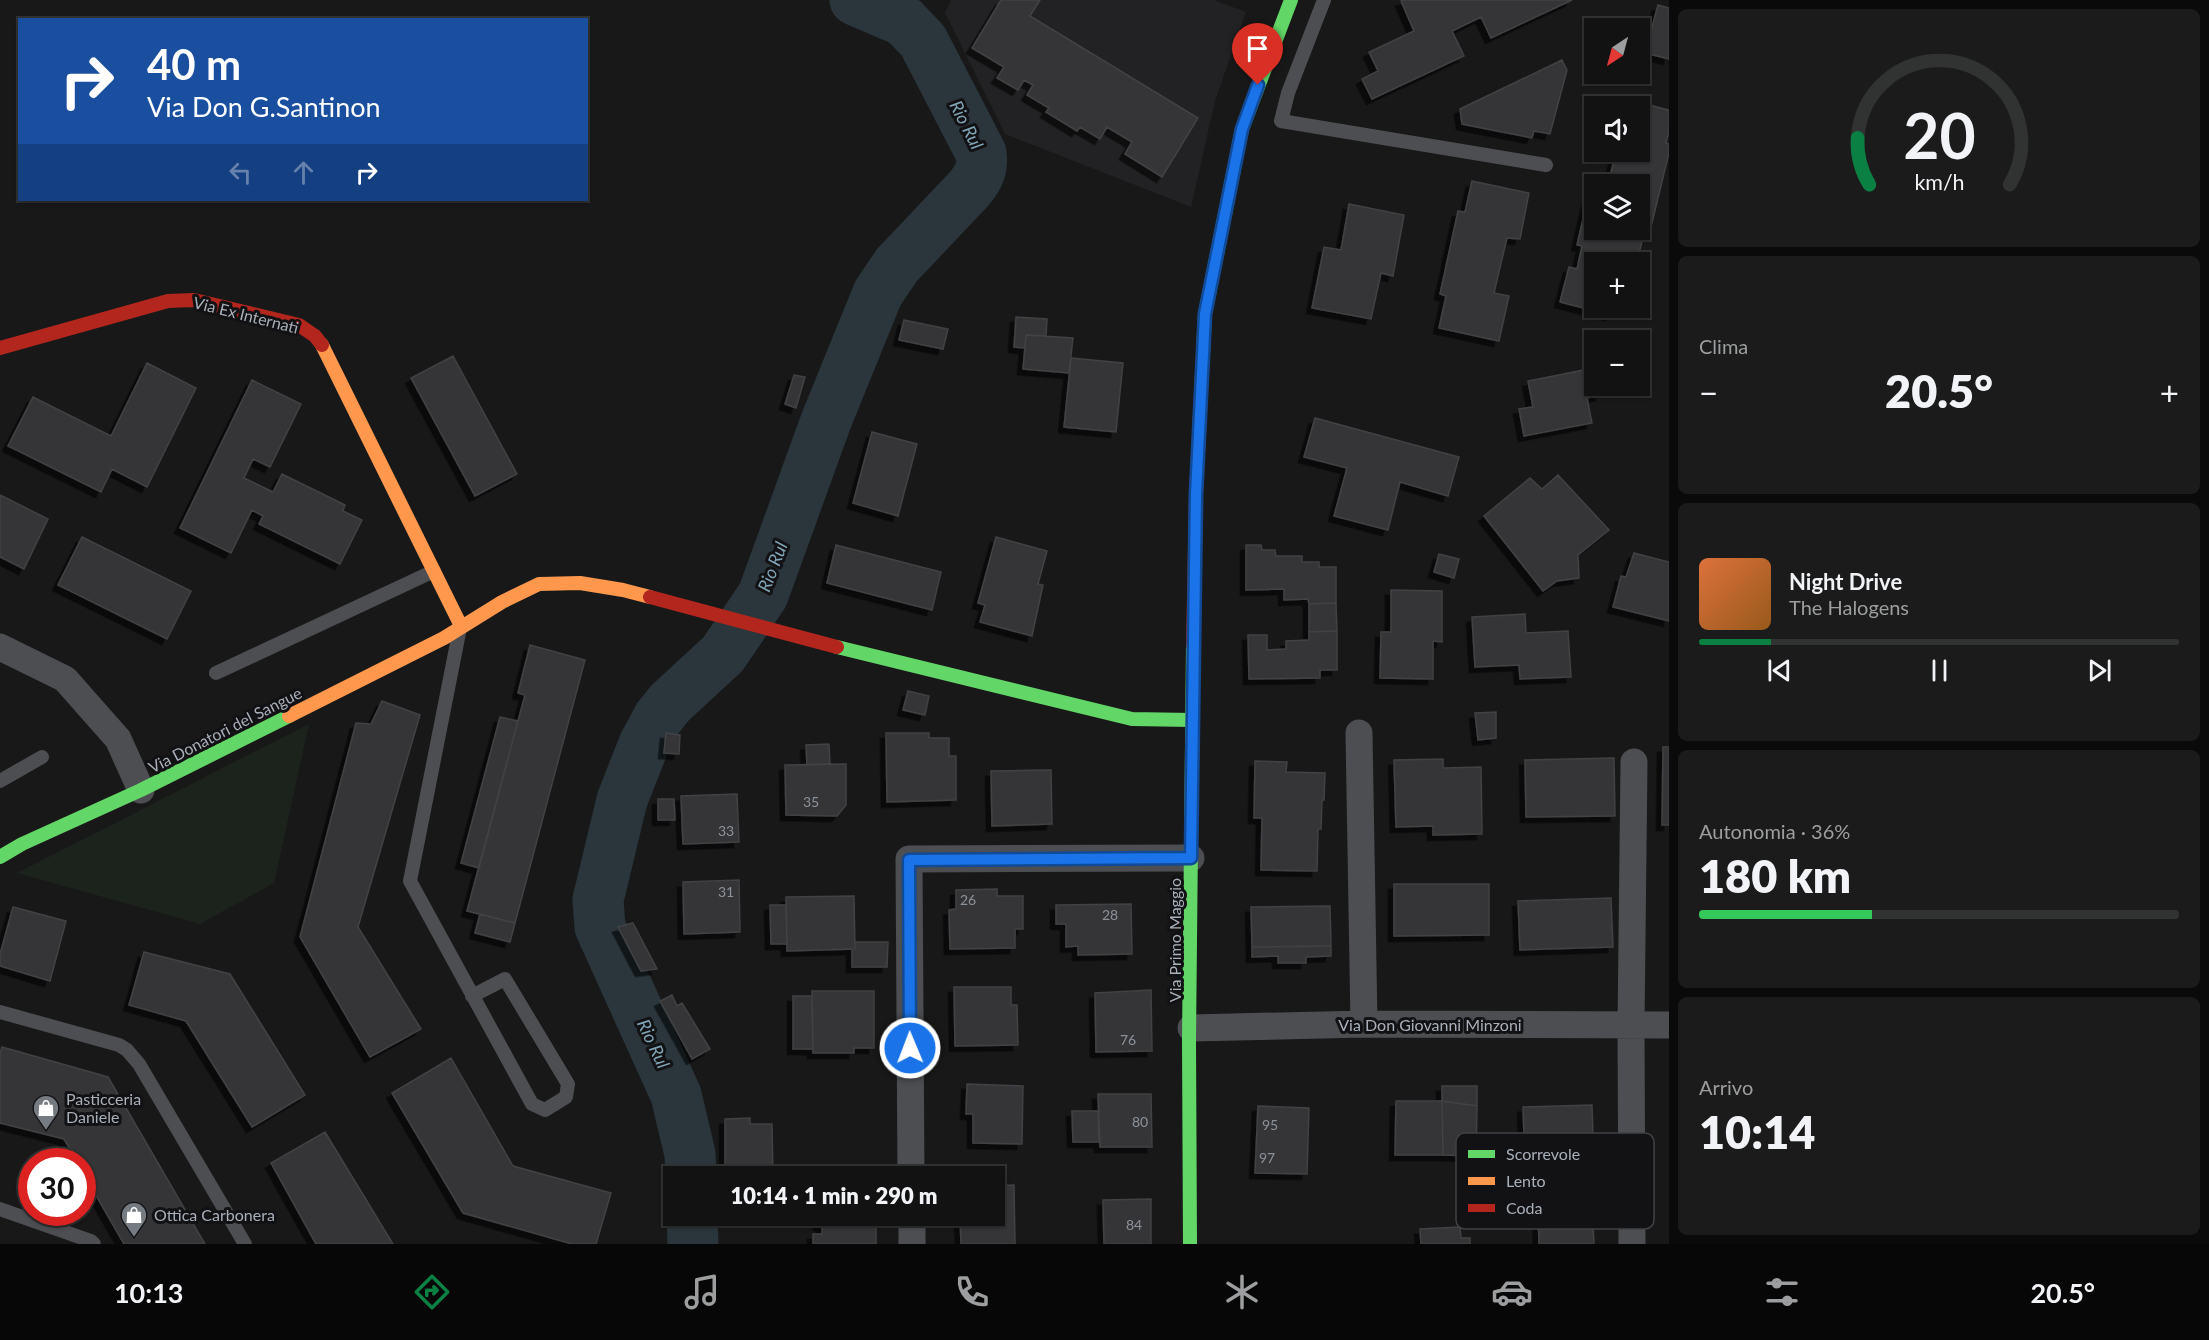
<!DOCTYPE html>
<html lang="it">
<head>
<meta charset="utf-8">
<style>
	body { margin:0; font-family:Lato,sans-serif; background:#1b1b1b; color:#f1f3f6; height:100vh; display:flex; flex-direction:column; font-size:22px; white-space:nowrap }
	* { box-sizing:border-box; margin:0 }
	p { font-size:20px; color:#9c9e9f }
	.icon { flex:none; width:33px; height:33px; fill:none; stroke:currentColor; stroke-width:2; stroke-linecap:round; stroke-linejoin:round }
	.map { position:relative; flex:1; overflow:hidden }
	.drawer { display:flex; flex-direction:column; gap:9px; padding:9px; background:#0a0a0a; width:540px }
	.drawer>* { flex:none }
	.hud { position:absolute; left:18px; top:18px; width:570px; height:183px; border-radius:0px; box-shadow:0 2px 4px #0004,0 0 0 2px #313232; background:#1a4fa0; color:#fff; overflow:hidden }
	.needle { width:39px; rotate:216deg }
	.buttons { position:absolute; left:1584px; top:18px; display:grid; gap:12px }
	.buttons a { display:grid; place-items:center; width:66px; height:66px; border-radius:0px; background:#121212; box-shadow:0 2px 4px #0004,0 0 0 2px #313232; font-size:30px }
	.speed { position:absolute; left:18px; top:1148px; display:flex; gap:12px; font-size:30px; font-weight:700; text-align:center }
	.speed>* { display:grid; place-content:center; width:78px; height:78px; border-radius:50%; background:#121212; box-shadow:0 2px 4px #0004,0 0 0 2px #313232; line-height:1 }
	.speed .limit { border:9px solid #d22; background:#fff; color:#111 }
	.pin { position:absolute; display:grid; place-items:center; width:51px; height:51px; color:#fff; margin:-62px -26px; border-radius:50% 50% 50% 0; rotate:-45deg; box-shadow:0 0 6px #0007 }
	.pin .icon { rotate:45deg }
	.me { position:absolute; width:66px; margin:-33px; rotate:359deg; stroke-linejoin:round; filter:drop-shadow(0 0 4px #0008) }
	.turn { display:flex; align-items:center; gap:21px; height:126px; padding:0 30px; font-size:27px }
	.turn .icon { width:78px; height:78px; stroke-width:2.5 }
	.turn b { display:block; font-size:42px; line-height:51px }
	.lanes { display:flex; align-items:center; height:57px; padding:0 30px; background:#0003; justify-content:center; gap:30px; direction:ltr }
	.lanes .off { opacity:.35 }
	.big { font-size:45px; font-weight:800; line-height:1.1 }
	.drawer .tile { flex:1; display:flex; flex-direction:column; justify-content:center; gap:9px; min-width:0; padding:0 21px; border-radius:9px; background:#1b1b1b }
	.drawer .dial { align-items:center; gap:0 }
	.dial svg { height:156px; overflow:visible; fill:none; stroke:#313232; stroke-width:7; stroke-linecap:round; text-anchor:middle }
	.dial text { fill:#f1f3f6; stroke:none }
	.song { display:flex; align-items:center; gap:18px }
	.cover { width:72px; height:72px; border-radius:9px; background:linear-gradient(135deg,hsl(20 70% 55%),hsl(30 70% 35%)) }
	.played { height:6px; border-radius:3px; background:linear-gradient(90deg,#0b8043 15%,#313232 15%) }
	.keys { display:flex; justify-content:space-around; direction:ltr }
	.heat { display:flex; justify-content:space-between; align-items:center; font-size:33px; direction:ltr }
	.charge { height:9px; border-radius:4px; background:linear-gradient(90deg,#34c759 36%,#313232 0) }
	.trip { position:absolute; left:663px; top:1166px; width:342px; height:60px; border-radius:0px; background:#121212; box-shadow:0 2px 4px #0004,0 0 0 2px #313232; font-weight:800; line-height:60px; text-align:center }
	.dock { display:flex; height:96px; justify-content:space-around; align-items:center; background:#070707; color:#9c9e9f }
	.dock .icon { width:42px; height:42px }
	.dock .on { color:#0b8043 }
	.dock b { font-size:27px; color:#f1f3f6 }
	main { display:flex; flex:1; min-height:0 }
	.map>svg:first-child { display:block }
	.built { fill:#222224 }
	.green { fill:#1c231c }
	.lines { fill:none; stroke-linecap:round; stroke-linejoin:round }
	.river { stroke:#2a363b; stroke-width:51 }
	.building { fill:#363637; stroke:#404244; stroke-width:1.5; filter:url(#shadow) }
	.lane { stroke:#4c4e51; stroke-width:14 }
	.street { stroke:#4c4e51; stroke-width:27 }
	.fast { stroke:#63d668; stroke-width:14 }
	.slow { stroke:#ff974d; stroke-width:14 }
	.jam { stroke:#b3261e; stroke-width:14 }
	.route-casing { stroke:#114b97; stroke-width:15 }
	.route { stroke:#1a73e8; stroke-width:10 }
	.labels { text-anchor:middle; stroke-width:6; stroke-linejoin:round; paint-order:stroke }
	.number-label { font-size:14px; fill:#8c9299 }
	.street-label { font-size:16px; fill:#a9b0ba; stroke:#121214 }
	.poi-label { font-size:16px; fill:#a9b0ba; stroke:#121214; text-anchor:start }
	.water-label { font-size:18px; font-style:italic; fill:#7fa4b6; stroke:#121214 }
	.key { fill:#121214; stroke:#3f4146; stroke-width:1.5 }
	.key-label { font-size:16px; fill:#a9b0ba }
</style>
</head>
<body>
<main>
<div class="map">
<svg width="1669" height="1244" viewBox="0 0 1669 1244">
	<defs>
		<filter id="shadow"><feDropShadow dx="-5.5" dy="5.5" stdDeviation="0" flood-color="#0009"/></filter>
	</defs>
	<rect width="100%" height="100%" fill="#181818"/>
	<path class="built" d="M951,0H1214L1246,12L1215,101L1191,207L1005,134L945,13Z"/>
	<path class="green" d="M309,724L274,883L200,924L17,873Z"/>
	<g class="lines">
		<path class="river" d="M691,1176L690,1154L676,1095L600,927L598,900L622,800L644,744L658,718L670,703L723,654L763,595L826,421L878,293L897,265L969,189C979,177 983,169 981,153L923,41L904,21L855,0
			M692,1215L693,1244"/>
	</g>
	<path class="building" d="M1001,0H1040L1030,16L1198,118L1162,177L1125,154L1132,142L1107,127L1100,139L1080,127L1077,131L1046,112L1049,108L1027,95L1033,85L1024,80L1018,90L997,78L1004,67L972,48Z
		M1404,0H1572L1491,38L1481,17L1452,31L1464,56L1372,99L1362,79L1378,71L1369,52L1414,31L1401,1Z
		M1658,5L1669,8V59L1645,53Z
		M1562,60L1567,70L1550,134L1534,131L1532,138L1462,124L1460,109Z
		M1614,96L1669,110V131L1666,143L1669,144V153L1650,231L1645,229L1637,262H1594V308H1613L1611,315L1560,302L1569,267L1577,269L1582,246L1577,245L1587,202L1594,204V230H1640V184H1608L1616,152H1640V106H1611Z
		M1472,181L1529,193L1520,239L1507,238L1494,293L1509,296L1499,341L1439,328L1446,296L1440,294L1458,211L1465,212Z
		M1349,204L1404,215L1393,276L1381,273L1371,319L1312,308L1324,247L1341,250Z
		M1016,317L1047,319L1046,336L1026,335L1025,348L1014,347Z
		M904,320L948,329L943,349L899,340Z
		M1026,335L1073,338L1069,373L1023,369Z
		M453,356L517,474L475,496L411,378Z
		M1071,358L1123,363L1116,432L1064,427Z
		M147,363L196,388L147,487L112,469L101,492L8,446L33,397L111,436Z
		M1594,368V386H1599L1601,395L1587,398L1592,423L1524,436L1519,409L1533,407L1528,381Z
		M794,375L805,377L796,408L785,404Z
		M252,380L301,404L270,467L253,459L244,478L273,492L282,474L345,505L343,511L362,520L340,564L259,524L263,516L252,510L231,553L180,528Z
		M1315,418L1459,457L1448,496L1400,482L1388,530L1334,516L1347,468L1304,457Z
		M872,432L917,444L898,516L853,503Z
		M1558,475L1609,530L1578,555L1579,578L1557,581L1543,591L1484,516L1530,478L1542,489Z
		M0,495L48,519L24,569L0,557Z
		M82,537L191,591L167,639L58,585Z
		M996,537L1047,551L1038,584L1043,585L1032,636L980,622L985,605L978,603Z
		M836,545L941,572L932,610L827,583Z
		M1246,545H1261L1262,550H1275L1276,556H1302V562H1319V567H1336V603L1309,604L1308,599L1284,600V589L1246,590Z
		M1634,553L1669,562V621L1613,607L1621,576L1626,577Z
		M1439,554L1459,559L1454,578L1434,572Z
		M1391,590L1442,591V642L1433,641V679L1380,678L1381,632H1391Z
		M1336,603L1337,631L1309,632V604Z
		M1525,614L1526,633L1568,631L1571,677L1520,679L1519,665L1475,667L1472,617Z
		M1337,631V670H1320V678L1249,679L1248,635H1267V650L1286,649V641L1309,640V632Z
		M530,645L585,660L515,923L467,911L525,695L518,693Z
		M908,691L929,696L925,715L903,710Z
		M382,701L420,715L358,927L421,1029L370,1057L300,937L356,723L371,724Z
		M1496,712V738L1478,740L1475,713Z
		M500,717L518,721L479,868L461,863Z
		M666,733L680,735L679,754L664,753Z
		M886,733H929V738H949V756H956V800L887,802Z
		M829,744L830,764L807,765L806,745Z
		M1663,747H1669V825H1662Z
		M1614,758L1615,816L1526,817L1525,760Z
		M1443,759V768L1481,767L1482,834L1433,835V826L1396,827L1394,760Z
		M1255,761L1287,762L1286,772L1325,773L1324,800H1322L1321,829H1318L1317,871L1261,870L1262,818H1254Z
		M846,764V805L837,816L786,815L785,765Z
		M1051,770L1052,824L992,826L991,771Z
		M737,794L739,842L683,844L681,796Z
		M658,799H674L675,820H658Z
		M739,880L740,932L684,934L683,882Z
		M1394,884H1489V935L1394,936Z
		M997,889V896H1023V929H1015V948L950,949L949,910L956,909V890Z
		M854,896L855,949L787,951L786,897Z
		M1611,898L1613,947L1520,950L1518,901Z
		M1131,904L1132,954L1078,955V946L1066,947V924H1056V905Z
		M770,905H786L787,944H771Z
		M1330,906L1331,946L1252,947L1251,907Z
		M13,907L66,921L50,981L0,966V954Z
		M480,914L515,923L510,942L475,933Z
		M633,923L657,969L641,971L618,927Z
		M855,942H888L887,967H852V950L855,949Z
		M1331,946V956L1306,957V963H1278V956L1252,957V947Z
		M144,952L230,974L305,1095L252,1127L186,1021L129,1005Z
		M954,987H1011V1005H1017L1018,1045L955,1046Z
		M1151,990L1152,1051L1096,1052L1095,993Z
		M812,991H874V1048H854V1053H813Z
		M672,995L677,1006L682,1003L710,1049L692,1059L660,1001Z
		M793,996H812L813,1049H793Z
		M2,1047L108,1077L205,1244H124L82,1171V1161H77L64,1139L0,1123V1053Z
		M451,1058L513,1166L611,1193L596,1244H572L463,1213L392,1093Z
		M967,1084L1023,1086L1022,1144L973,1143V1114H966Z
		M1442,1086H1477V1106L1442,1101Z
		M1098,1094H1151L1152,1147H1100Z
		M1396,1101H1442L1443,1155H1395Z
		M1442,1101L1477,1106L1476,1156L1443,1155Z
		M1592,1105L1594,1163L1525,1165L1523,1107Z
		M1258,1106L1309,1108L1307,1174L1255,1173Z
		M1072,1111H1098L1099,1142H1073Z
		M750,1118V1124H772L773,1176H725V1119Z
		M325,1132L393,1244H316L271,1163Z
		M1014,1185L1015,1244H961L960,1215H994V1186Z
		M1151,1199V1244H1104L1103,1200Z
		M1592,1205L1594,1244H1539L1538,1207Z
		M819,1215H876V1244H813V1234H822V1225H819Z
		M1460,1227L1461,1238H1470V1244H1421L1420,1229Z"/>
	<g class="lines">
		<path class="lane" d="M1324,0L1288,93L1281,121L1546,165
			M459,633L410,881L532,1104L545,1110L566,1097L568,1084L505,979L472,996
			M216,673L434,571
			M0,781L42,757
			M0,1012L119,1045L127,1050L139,1064L245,1244
			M0,1209L91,1241L94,1244"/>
		<path class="street" d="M0,647L65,679L118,739L141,790
			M1359,733L1364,1024
			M1191,1028L1364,1024L1669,1025
			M911,1176L909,859L1191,858
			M912,1215V1244
			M1632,1244L1631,1026L1634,762"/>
		<path class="fast" d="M1203,353L1205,314L1242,129L1291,0
			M837,647L1132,719L1192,720
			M0,857L22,844L141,790L289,716
			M1190,1244L1189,1040L1193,645"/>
		<path class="slow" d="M322,345L461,626
			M289,716L444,638L502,602L539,584L580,583L623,590L650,597"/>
		<path class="jam" d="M0,348L168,301L194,300L299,325L315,336L322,345
			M650,597L837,647
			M1193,645L1196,494L1203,353"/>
	</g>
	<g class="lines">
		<g class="route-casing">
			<path id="route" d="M910,1048L909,860L1191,858L1196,494L1205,314L1242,129L1258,85"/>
		</g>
		<use href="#route" class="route"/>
	</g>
	<defs>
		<g id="shop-pin" transform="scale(1.35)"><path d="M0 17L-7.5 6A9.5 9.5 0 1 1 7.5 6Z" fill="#767b81" stroke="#121214"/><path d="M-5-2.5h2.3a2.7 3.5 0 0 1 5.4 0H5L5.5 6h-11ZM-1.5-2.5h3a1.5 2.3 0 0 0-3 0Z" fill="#fff"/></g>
	</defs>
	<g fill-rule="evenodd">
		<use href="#shop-pin" x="46" y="1108"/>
		<use href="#shop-pin" x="134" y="1215"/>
	</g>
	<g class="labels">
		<g class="number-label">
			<text x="811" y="807">35</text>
			<text x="726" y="836">33</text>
			<text x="726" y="897">31</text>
			<text x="968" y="905">26</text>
			<text x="1110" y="920">28</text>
			<text x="1128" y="1045">76</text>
			<text x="1140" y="1127">80</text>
			<text x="1270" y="1130">95</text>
			<text x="1267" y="1163">97</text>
			<text x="1134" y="1230">84</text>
		</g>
		<g class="street-label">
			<text transform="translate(246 315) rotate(14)" y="6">Via Ex Internati</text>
			<text transform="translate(225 730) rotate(-27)" y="6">Via Donatori del Sangue</text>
			<text transform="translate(1175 940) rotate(-90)" y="6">Via Primo Maggio</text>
			<text x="1430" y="1031">Via Don Giovanni Minzoni</text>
		</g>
		<g class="poi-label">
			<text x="66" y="1105">Pasticceria<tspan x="66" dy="18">Daniele</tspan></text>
			<text x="154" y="1221">Ottica Carbonera</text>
		</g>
		<g class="water-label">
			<text transform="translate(966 125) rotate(63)" y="6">Rio Rul</text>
			<text transform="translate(773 567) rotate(-69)" y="6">Rio Rul</text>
			<text transform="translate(653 1044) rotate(65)" y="6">Rio Rul</text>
		</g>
	</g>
	<rect x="1456" y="1133" width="198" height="96" rx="9" class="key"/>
	<rect x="1468" y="1150" width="27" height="8" fill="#63d668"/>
	<rect x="1468" y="1177" width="27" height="8" fill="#ff974d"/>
	<rect x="1468" y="1204" width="27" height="8" fill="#b3261e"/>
	<g class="key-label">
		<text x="1506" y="1160">Scorrevole</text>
		<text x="1506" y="1187">Lento</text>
		<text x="1506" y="1214">Coda</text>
	</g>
</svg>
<div class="buttons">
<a><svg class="needle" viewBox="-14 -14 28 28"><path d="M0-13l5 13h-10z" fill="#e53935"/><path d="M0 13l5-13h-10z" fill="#9c9e9f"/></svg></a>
<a><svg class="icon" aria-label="sound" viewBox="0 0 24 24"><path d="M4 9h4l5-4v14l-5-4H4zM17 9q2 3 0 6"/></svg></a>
<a><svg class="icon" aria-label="layers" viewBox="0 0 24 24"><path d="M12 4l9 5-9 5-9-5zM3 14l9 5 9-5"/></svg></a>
<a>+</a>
<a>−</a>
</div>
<div class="speed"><div class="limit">30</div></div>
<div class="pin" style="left:1258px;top:85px;background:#d93025"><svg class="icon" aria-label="arrive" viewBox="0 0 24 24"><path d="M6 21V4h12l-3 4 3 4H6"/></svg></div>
<svg class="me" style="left:910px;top:1048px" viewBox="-20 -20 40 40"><circle r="17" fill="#1a73e8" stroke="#fff" stroke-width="3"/><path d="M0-11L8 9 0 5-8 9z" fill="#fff"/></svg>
<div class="trip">10:14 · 1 min · 290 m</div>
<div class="hud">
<div class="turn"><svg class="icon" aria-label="right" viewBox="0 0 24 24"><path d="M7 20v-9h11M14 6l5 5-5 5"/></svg><div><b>40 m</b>Via Don G.Santinon</div></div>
<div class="lanes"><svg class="icon off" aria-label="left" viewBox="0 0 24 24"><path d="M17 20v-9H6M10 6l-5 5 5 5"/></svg><svg class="icon off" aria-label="ahead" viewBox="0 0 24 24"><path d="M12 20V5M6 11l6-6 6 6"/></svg><svg class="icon" aria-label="right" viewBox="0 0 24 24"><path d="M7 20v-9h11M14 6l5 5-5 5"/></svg></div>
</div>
</div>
<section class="drawer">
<div class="tile dial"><svg viewBox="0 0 100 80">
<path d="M14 69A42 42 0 1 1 86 69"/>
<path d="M14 69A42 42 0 0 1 8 45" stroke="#0b8043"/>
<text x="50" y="56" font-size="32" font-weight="700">20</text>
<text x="50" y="72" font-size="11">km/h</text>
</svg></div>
<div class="tile"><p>Clima</p>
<div class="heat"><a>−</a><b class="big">20.5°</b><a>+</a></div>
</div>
<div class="tile">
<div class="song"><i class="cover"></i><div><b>Night Drive</b><p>The Halogens</p></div></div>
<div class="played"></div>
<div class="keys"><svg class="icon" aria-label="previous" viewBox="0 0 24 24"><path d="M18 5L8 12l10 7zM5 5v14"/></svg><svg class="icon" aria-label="pause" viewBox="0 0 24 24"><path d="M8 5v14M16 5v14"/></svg><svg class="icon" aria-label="next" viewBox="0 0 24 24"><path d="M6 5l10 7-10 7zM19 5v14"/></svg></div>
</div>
<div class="tile"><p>Autonomia · 36%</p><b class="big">180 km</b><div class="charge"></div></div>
<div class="tile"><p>Arrivo</p><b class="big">10:14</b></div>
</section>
</main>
<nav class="dock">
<b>10:13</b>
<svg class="icon on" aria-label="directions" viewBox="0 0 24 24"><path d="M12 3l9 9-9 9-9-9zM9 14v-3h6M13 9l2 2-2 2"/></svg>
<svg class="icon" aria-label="music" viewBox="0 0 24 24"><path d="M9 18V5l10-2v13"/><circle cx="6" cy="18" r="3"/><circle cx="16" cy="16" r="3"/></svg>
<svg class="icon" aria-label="phone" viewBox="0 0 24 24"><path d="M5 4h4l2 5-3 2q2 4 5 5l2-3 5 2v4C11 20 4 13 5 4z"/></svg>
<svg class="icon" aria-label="climate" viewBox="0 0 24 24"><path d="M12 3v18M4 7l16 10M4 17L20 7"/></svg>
<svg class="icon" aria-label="car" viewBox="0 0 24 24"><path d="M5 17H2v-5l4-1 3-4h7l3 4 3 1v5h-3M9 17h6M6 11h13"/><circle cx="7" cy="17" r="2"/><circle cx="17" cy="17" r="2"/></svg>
<svg class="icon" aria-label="filters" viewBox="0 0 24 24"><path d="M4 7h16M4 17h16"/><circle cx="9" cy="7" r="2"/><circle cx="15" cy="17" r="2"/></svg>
<b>20.5°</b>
</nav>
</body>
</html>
